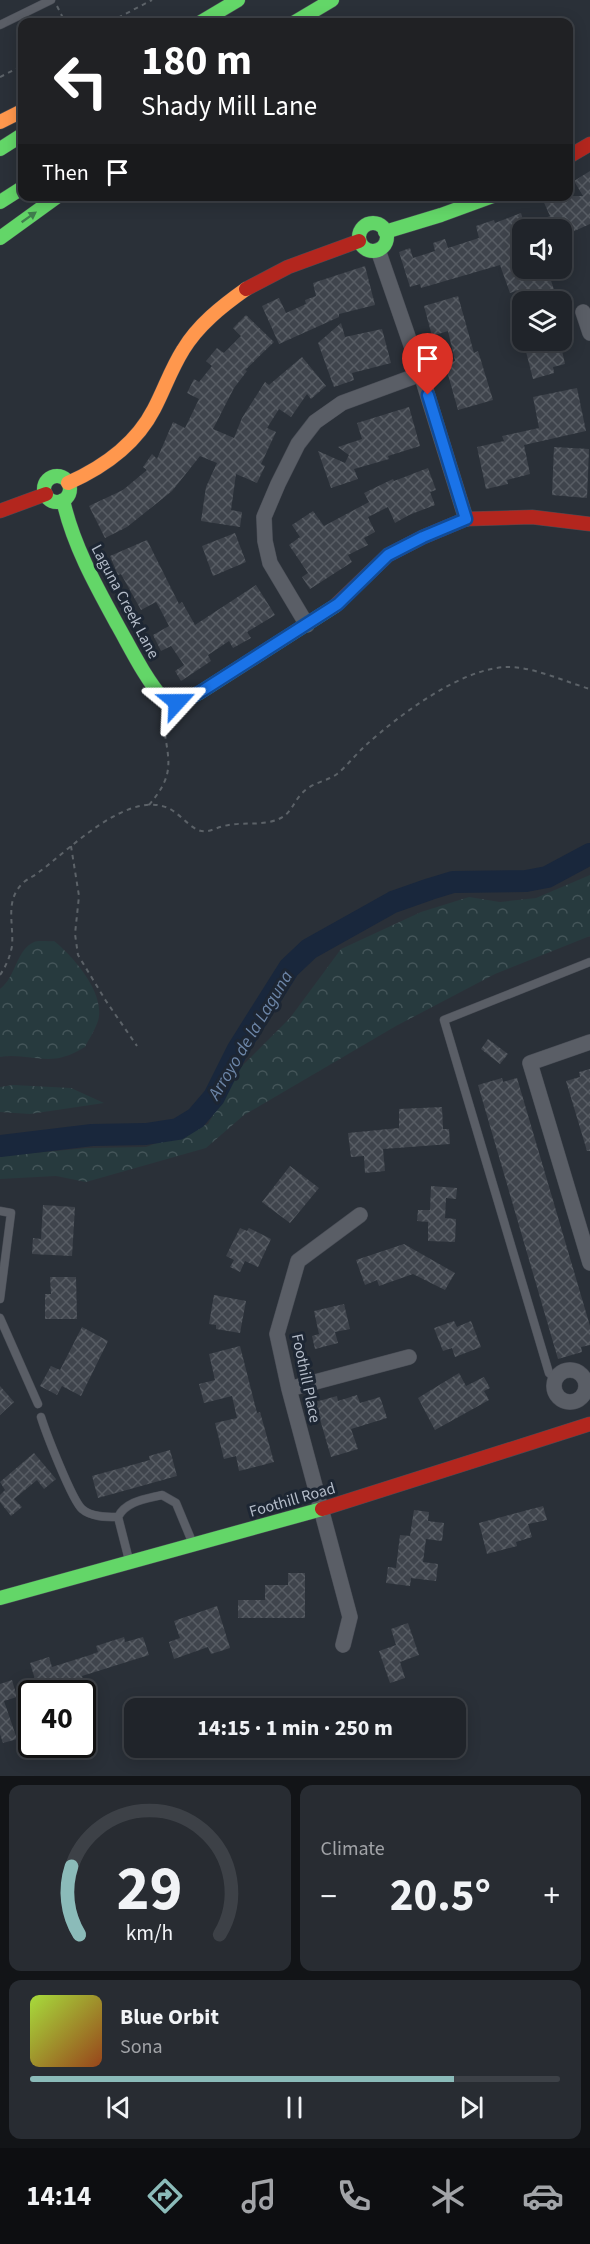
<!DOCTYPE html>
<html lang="en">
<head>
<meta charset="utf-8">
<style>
	body { margin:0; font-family:"Source Sans 3",sans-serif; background:#282c32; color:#f1f3f6; height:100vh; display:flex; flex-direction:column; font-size:22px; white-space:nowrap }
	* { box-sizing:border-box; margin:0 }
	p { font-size:20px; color:#a2a4a8 }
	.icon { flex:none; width:33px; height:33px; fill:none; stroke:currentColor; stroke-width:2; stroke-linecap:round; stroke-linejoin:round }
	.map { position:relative; height:1776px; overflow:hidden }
	.details { display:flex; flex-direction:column; gap:9px; padding:9px; background:#121417; flex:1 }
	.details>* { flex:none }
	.guide { position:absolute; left:18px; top:18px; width:555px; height:183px; border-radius:12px; box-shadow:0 3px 15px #0003,0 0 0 2px #3d4147; background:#202124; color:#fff; overflow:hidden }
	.controls { position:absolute; left:512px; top:219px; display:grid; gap:12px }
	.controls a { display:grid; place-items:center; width:60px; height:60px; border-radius:12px; background:#20242a; box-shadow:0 3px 15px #0003,0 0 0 2px #3d4147; font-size:30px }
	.speed { position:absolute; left:18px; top:1680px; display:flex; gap:12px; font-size:30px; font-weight:700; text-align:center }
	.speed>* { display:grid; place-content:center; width:78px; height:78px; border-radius:50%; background:#20242a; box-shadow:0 3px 15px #0003,0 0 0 2px #3d4147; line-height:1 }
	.speed .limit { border:3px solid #111; border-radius:9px; background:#fff; color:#111 }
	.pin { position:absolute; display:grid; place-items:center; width:51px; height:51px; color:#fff; margin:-62px -26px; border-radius:50% 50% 50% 0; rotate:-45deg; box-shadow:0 0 6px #0007 }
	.pin .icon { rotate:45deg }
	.me { position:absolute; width:66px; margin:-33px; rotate:66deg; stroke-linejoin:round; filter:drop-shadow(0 0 4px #0008) }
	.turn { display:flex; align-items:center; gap:21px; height:126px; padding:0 24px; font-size:27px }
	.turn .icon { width:78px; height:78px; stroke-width:2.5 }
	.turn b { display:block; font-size:42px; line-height:51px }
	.then { display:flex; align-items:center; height:57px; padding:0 24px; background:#0003; gap:12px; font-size:22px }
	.big { font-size:45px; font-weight:700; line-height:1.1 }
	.details .tile { flex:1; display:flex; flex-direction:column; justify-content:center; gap:9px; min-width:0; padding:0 21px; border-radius:12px; background:#282c32 }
	.details .dial { align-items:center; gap:0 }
	.dial svg { height:156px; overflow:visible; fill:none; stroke:#3d4147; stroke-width:7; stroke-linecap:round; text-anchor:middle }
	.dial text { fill:#f1f3f6; stroke:none }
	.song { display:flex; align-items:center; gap:18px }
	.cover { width:72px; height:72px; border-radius:9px; background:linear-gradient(135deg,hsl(80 70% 55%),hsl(20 70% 35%)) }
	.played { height:6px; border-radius:3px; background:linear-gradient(90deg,#8bbbb9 80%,#3d4147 80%) }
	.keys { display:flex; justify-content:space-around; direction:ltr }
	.heat { display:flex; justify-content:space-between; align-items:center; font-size:33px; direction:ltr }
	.details .tiles { flex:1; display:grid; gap:9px; grid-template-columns:1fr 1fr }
	.tile:last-child { grid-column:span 2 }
	.trip { position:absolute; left:124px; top:1698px; width:342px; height:60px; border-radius:12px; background:#20242a; box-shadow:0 3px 15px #0003,0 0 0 2px #3d4147; font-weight:700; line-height:60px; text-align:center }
	.dock { display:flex; height:96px; justify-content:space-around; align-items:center; background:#0d0e11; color:#a2a4a8 }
	.dock .icon { width:42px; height:42px }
	.dock .selected { color:#8bbbb9 }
	.dock b { font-size:27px; color:#f1f3f6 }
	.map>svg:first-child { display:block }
	.forest { fill:url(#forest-crowns) }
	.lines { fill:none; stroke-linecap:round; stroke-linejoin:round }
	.river { stroke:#19273c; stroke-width:22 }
	.building { fill:url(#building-cross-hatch) }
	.lane-casing { stroke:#484c55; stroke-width:9 }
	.street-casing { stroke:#484c55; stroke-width:16 }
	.fast-casing { stroke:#484c55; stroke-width:15 }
	.slow-casing { stroke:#484c55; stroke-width:15 }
	.jam-casing { stroke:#484c55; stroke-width:15 }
	.path { stroke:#5c6268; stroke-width:2; stroke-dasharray:4.5 4.5; stroke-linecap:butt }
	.lane { stroke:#5a5e66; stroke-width:8 }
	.street { stroke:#5a5e66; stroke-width:15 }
	.fast { stroke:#63d668; stroke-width:14 }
	.slow { stroke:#ff974d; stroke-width:14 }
	.jam { stroke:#b3261e; stroke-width:14 }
	.oneway { fill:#407e4e }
	.route-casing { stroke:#114b97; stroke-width:15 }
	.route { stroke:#1a73e8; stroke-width:10 }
	.labels { text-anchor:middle; stroke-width:6; stroke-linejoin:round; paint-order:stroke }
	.street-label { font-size:16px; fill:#b4bcc9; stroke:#1d2633 }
	.water-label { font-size:18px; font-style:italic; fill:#6d86a8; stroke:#1d2633 }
</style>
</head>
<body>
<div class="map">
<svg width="590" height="1776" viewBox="0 0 590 1776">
	<defs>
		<pattern id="forest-crowns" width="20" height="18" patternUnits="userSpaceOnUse" patternTransform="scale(1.5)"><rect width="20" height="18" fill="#273a3e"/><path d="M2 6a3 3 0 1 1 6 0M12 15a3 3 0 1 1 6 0" fill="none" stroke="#445559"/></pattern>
		<pattern id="building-cross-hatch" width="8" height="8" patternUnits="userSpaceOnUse" patternTransform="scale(1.5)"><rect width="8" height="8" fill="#3f444c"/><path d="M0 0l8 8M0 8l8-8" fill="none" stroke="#585d64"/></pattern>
	</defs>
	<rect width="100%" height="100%" fill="#2a3038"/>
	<path class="forest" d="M590,875V936L495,974L396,1026L244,1115L206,1148L86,1182L56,1176L0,1179V1156L88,1148L146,1147L208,1124L241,1067L290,1018L341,949L421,912L469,897L500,902L536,898Z
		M54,941C74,957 106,994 98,1021C95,1030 89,1039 85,1047C78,1051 71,1055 63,1057C43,1063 22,1053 0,1057V989C16,977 16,950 34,942C39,940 48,942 54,941Z
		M13,1085L71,1088L104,1103L30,1114L0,1112V1087Z"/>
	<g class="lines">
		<path class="river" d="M0,1146L92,1135L146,1134L178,1129L196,1118L214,1097L238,1049L289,968L309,949L393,902L430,889L453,882L526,881L547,877L590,854"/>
	</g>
	<path class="building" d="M590,171V224L561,237V230H522V275L539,268H547L555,293L545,297L546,302H523L519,290L510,293L500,265L421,288L420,284L410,287L399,252L410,248L413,258L435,251L433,243L445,239L448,248L479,238L476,226L494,220L495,223L521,213L525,226L550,216L541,196H583L574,181Z
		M365,266L375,305L339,314V317L279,344L262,306L279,298L286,313L306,304L305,300L316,296L313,283Z
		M458,296L474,353L478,351L493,400L458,410L445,364L455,361L448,331L432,336L424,306Z
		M246,315L274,342L245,370L247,371L234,388L213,429L234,438L242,418L265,382L269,385L302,357L326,386L311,399L307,394L291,417L279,409L267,428L276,432L261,464L265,466L257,483L236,474L231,510L242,512L240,527L201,521L206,487L217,463L200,456L172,491L127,527L105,538L89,506L123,490L147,470L143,467L152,454L157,459L173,422L185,428L199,399L187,393L194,379L199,382L212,366L206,361L217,348L224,353L241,336L233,328Z
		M341,323L345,337L382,329L391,363L352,373L354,380L334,387L318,343Z
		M523,340H549L551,348L561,346L565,364L553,367L554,373L533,379Z
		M577,388L586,431L524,445L530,474L507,480L508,484L486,489L477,447L504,441L502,436L539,428L533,397Z
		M409,407L420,446L388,456L389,459L354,469L358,479L331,488L318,451L345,463L349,455L338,447L362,439L357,423Z
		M554,447L589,449L587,498L552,495Z
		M428,468L436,490L430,492L435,505L409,515L395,523L388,507L368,517L375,532L364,538L368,545L348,555L352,562L310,589L302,577L308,573L289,545L300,537L292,525L313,511L324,526L369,502L364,493L393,479L394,481Z
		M235,533L246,562L213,576L202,546Z
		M147,540L179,604L182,602L195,625L256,585L275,615L247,632L251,638L233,648L229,641L208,655L211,661L181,681L175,671L184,665L171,646L161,651L153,635L169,626L159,607L156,602L141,610L121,574L118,575L110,556Z
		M488,1039L508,1054L500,1064L481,1049Z
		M590,1069V1151H587L566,1081L580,1077L579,1072Z
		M502,1078L503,1082L517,1078L590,1326V1345L581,1347L582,1352L558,1359L478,1085Z
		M442,1107L443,1129H449L450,1144L383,1149L385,1171L365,1173L364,1156L351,1157L348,1133L399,1128V1109Z
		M290,1166L319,1188L290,1223L262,1202Z
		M431,1186L457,1188L456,1199L446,1198L445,1218L456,1219L455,1242L428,1241V1222L417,1221L418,1210H430Z
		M43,1205L75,1207L72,1256L32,1254L33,1238L41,1239Z
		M240,1228L247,1231L249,1228L271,1239L258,1267L245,1261L240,1272L230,1267L234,1260L226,1256Z
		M404,1244L455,1273L445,1290L413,1274L379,1286L377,1280L365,1285L356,1260Z
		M50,1277H76L77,1319H45V1294H51Z
		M214,1295L246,1301L240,1333L216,1329V1325L209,1324Z
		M344,1304L350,1329L335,1332L338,1343L315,1349L312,1336L319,1334L314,1311Z
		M454,1321L457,1327L471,1321L481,1347L455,1357L452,1348L443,1351L434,1328Z
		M82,1327L108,1341L81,1396L62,1386L57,1395L40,1386L51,1366L60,1370Z
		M240,1346L257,1413L260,1412L274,1462L239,1471L236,1456L224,1459L215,1423L237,1418L232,1396L204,1403L199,1384L215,1380L209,1354Z
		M459,1373L466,1386L484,1377L490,1388L484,1391L489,1400L435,1430L418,1398Z
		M0,1386L14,1402L0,1415Z
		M357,1395L360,1403L380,1397L387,1418L351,1429L358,1449L331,1457L315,1402L337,1396L338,1401Z
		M170,1450L177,1476L98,1498L92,1476L150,1460L149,1456Z
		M34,1453L56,1479L44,1489L37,1480L14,1499L22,1507L11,1516L0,1502V1495L5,1490L0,1482Z
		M543,1506L547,1520L528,1524L532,1537L516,1542L517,1546L487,1554L479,1523Z
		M414,1510L429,1512L428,1521L444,1523L442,1541L426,1539L423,1562L438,1564L436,1581L411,1578L410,1586L386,1583L388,1567L396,1568L400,1535L410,1536Z
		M288,1573H305V1618H238V1600H265V1585H288Z
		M217,1606L230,1648L211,1654L208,1647L174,1659L169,1642L180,1638L174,1621Z
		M408,1623L419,1655L400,1662L405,1678L390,1683L379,1651L396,1645L391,1629Z
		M124,1637L125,1642L143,1637L149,1655L82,1676L85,1684L55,1694H47L45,1687L38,1689L30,1663L49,1657L52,1667L90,1655L98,1652L96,1646Z
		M12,1680L17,1697L4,1701L17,1739L3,1743L0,1734V1684Z"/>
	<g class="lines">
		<g class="lane-casing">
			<path id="lane" d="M0,25L51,0
				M0,1211L11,1213L0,1299
				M0,1318L38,1404
				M556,1379L549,1373L444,1020L590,962
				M41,1417C46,1433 72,1500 82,1509C91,1517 106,1517 118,1517
				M129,1560L118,1517C126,1501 146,1499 162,1495L176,1503L193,1544"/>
		</g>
		<g class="street-casing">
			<path id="street" d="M378,250L421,374L466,519
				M583,312L590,333
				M307,625L270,563L265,541L264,517L278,484L298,444L315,422L342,403L421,374
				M590,1042L530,1063L590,1263
				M554 1386a16 16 0 1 1 32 0a16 16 0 1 1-32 0Z
				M289,1389L409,1357
				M343,1645L350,1617L289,1389L277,1334L298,1261L360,1215"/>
		</g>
		<g class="fast-casing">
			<path id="fast" d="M201,22L238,0
				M295,22L332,0
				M0,149L22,135
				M0,202L22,188
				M359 237a14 14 0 1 1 28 0a14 14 0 1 1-28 0Z
				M385,232L441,215L493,196
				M0,238L58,196
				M44 489a13 13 0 1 1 26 0a13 13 0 1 1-26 0Z
				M63,500C73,545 96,586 118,626C132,651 145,678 164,700L179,702L199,693L335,606
				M0,1598L322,1509"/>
		</g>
		<g class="slow-casing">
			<path id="slow" d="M0,122L22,111
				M68,483C104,467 136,444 154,409C164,390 171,369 183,350C198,325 222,306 246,289"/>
		</g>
		<g class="jam-casing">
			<path id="jam" d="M568,157L590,144
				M246,289L288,267L359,241
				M0,511L46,494
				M335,606L388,555L423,537L466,519L532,517L590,524
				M322,1509L590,1424"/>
		</g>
		<path class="path" d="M57,6L65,22
			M110,22L152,0
			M0,77L22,66
			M149,805C178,771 167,759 163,719
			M71,846L79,896L75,934L78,955L106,1001L137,1046
			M0,975C6,966 10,957 12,946C14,923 4,900 24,882C29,878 34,876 39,872C69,850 127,790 168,808C179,813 187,825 198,830C207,834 215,828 224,826C239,822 255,825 269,822C295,817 290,801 308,788C317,782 329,780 337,774C347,766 356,754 366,745C398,716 461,668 507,667C531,666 566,682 590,689"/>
		<use href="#lane" class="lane"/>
		<use href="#street" class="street"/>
		<use href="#fast" class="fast"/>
		<use href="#slow" class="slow"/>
		<use href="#jam" class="jam"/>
	</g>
	<defs><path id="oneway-solid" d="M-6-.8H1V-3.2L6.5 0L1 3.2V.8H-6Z" transform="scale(1.5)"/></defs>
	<use class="oneway" href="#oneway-solid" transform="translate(29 217) rotate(-35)"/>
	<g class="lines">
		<g class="route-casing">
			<path id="route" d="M177,702L186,700L202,691L338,604L388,555L423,537L466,519L428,395"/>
		</g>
		<use href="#route" class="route"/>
	</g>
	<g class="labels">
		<g class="street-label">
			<text transform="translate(126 601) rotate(62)" y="6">Laguna Creek Lane</text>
			<text transform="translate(307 1378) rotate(78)" y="6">Foothill Place</text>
			<text transform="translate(292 1499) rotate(-16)" y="6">Foothill Road</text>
		</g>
		<g class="water-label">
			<text transform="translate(250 1035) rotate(-59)" y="6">Arroyo de la Laguna</text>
		</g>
	</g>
</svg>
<div class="controls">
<a><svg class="icon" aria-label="sound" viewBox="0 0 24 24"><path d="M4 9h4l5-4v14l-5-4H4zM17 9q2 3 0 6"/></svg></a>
<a><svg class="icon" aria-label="layers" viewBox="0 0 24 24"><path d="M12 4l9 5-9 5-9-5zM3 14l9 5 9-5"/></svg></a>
</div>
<div class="speed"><div class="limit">40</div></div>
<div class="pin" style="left:428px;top:395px;background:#d93025"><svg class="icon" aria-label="arrive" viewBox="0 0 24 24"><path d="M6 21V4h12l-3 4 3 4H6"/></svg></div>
<svg class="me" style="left:177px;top:702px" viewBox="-20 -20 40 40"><path d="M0-17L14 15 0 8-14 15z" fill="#1a73e8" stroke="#fff" stroke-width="4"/></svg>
<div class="trip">14:15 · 1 min · 250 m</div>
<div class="guide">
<div class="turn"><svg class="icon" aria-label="left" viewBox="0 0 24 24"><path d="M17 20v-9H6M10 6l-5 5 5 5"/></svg><div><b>180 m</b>Shady Mill Lane</div></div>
<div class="then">Then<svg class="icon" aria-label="arrive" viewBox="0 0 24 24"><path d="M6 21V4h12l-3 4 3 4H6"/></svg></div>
</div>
</div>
<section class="details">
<div class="tiles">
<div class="tile dial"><svg viewBox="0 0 100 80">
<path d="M14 69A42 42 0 1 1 86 69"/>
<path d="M14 69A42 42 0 0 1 10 34" stroke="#8bbbb9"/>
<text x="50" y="56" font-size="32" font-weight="700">29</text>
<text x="50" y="72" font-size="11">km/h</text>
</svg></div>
<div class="tile"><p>Climate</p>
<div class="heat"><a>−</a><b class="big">20.5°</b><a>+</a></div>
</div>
<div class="tile">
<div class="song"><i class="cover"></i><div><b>Blue Orbit</b><p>Sona</p></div></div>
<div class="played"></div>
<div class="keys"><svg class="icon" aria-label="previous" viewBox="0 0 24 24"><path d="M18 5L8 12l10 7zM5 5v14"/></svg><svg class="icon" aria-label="pause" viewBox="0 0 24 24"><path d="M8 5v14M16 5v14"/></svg><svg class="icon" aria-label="next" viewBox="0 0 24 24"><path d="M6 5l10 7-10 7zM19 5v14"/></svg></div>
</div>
</div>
</section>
<nav class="dock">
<b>14:14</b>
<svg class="icon selected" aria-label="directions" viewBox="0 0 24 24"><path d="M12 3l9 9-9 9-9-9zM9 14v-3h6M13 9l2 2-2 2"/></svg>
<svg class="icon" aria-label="music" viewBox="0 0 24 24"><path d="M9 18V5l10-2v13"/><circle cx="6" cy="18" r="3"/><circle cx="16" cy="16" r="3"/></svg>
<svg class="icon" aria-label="phone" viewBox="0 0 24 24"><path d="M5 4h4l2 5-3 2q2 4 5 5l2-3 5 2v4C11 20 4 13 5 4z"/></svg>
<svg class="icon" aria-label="climate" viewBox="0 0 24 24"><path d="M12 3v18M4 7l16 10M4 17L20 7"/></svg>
<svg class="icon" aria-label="car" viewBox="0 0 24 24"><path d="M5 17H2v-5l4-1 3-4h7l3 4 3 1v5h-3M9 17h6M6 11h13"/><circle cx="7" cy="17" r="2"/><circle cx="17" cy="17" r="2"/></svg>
</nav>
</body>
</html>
